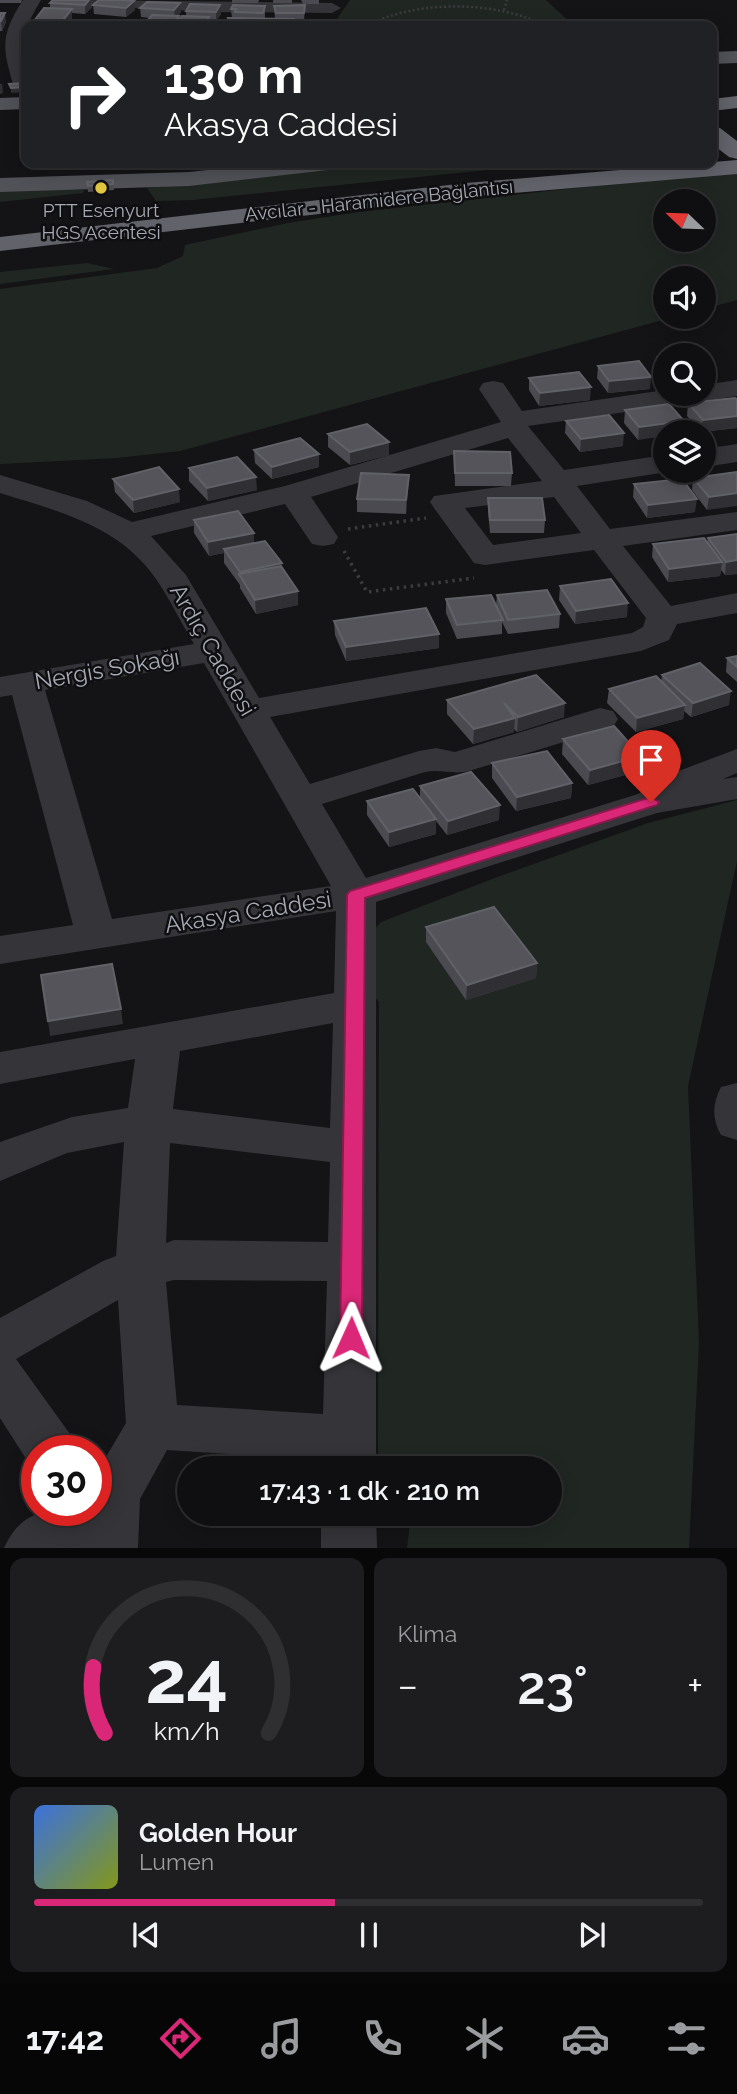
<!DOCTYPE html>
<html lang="tr">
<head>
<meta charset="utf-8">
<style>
	body { margin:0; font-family:Raleway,sans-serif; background:#1d1c1e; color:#f1f3f6; height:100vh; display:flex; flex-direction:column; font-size:26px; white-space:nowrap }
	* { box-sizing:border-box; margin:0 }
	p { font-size:23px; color:#9b9c9f }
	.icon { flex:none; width:38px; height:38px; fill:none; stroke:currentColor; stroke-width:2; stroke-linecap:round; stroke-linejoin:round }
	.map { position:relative; height:1548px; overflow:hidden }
	.drawer { display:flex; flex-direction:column; gap:10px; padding:10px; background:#080809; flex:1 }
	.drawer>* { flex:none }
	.hud { position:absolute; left:21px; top:21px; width:696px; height:147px; border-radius:14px; box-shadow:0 4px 18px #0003,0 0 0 2px #2f2e30; background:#202124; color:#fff; overflow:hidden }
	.needle { width:46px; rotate:293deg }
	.tools { position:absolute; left:653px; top:189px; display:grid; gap:14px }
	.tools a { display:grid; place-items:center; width:63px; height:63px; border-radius:50%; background:#0f0e10; box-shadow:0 4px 18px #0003,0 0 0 2px #2f2e30; font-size:35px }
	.speed { position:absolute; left:21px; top:1435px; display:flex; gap:14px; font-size:35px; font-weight:700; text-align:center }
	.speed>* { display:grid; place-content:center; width:91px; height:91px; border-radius:50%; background:#0f0e10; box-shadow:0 4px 18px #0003,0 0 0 2px #2f2e30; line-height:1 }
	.speed .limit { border:10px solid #d22; background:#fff; color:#111 }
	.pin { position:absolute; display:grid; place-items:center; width:60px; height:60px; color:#fff; margin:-72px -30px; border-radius:50% 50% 50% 0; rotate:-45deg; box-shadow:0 0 7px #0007 }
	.pin .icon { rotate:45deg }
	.me { position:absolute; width:77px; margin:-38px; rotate:1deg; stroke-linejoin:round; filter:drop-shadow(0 0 5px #0008) }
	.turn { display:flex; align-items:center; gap:24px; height:147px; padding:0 28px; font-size:32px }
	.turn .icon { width:91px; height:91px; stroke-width:2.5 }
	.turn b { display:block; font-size:49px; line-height:60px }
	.big { font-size:52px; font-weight:600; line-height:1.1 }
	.drawer .tile { flex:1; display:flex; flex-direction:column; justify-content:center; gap:10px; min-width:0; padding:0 24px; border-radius:14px; background:#1d1c1e }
	.drawer .dial { align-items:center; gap:0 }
	.dial svg { height:182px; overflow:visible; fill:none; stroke:#2f2e30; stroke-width:7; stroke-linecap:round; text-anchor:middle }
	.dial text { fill:#f1f3f6; stroke:none }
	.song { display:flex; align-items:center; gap:21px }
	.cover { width:84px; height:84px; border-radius:10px; background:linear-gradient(135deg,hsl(220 70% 55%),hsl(70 70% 35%)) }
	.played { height:7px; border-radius:4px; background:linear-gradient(90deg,#db2777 45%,#2f2e30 45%) }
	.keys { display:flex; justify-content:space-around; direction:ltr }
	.heat { display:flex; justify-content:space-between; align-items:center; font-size:38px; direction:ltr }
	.drawer .tiles { flex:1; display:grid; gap:10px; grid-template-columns:1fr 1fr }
	.tile:last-child { grid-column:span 2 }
	.trip { position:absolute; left:177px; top:1456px; width:385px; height:70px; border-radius:35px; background:#0f0e10; box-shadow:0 4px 18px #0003,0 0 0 2px #2f2e30; font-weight:600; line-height:70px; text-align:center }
	.menu { display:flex; height:112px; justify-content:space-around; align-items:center; background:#060606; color:#9b9c9f }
	.menu .icon { width:49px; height:49px }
	.menu .current { color:#db2777 }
	.menu b { font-size:32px; color:#f1f3f6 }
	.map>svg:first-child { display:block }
	.green { fill:#202722; fill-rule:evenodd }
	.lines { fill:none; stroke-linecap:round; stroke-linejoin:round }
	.path-far1 { stroke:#3b3b40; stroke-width:2.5; stroke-dasharray:2 2.5; stroke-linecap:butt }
	.path { stroke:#3b3b40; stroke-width:3.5; stroke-dasharray:2.5 4.5; stroke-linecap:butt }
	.minor { fill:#353539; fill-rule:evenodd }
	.major { fill:#515158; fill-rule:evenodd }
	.highway { fill:#61626a; fill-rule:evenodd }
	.wall { fill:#4a4a50 }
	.shaded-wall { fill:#303034 }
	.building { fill:#54545a; stroke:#616168; stroke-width:2 }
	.route { fill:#db2777; stroke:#8e194d; stroke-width:2 }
	.poi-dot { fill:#e1c640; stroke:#0f0e10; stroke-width:2.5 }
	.labels { text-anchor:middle; stroke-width:5; stroke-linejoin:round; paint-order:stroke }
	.far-street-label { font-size:19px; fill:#a6a8b4; stroke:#0f0e10 }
	.far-poi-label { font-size:19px; fill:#a6a8b4; stroke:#0f0e10 }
	.street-label { font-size:23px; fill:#a6a8b4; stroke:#0f0e10 }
</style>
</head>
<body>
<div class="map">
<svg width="737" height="1548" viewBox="0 0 737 1548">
	<rect width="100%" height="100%" fill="#141315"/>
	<path class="green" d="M350,0H546L574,26H332Z
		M355,163H557L193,200L156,201L147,188Z
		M737,173V300L704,309V278H665V317H674L180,451L117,458L0,464V289L157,268L183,256L185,245L288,223L359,212L683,176ZM665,201H704V240H665Z
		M23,187L84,190L83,193L0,202V188Z
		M87,263L114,269L0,284V272Z
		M737,800V861L688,1086L699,1343L689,1548H407L411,1514H550V1468H378L379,1002L367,988L366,939L381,922L500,876L648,823Z"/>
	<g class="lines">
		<path class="path-far1" d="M504,10L507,0
			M366,26C415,0 496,0 546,26"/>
		<path class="path" d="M348,529L426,518
			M344,551L367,592L474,578"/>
		<path class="minor" d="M23,0H41C15,43 26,47 26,92L24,93L14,87C2,47 0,36 23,0Z
			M76,0L332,3L341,8L332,13L209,12L85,5Z
			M737,380V396L528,426L564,470L665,455V471H673L577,486L610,529L737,512V530L623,546L671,606L737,593V613L677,624L669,640L641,651L270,717L310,784L419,751L436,748L455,752L600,708L613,711L618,719L613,727L469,771C454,775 441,769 425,772L322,804L366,878L638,794L668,775L737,749V773L723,779L737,777V799L657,813L376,902V1468H322V1460L167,1450L140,1499L138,1548H4C24,1504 55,1510 96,1510V1474L126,1423L118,1300L16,1359L70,1434L78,1451H37V1469L32,1468L0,1418V1318L103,1261L116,1256L124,1142L67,1153L0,1181V1142L72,1117L128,1108L135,1059L0,1084V1052L334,993L336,911L0,964V936L73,925L12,695L0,697V677L194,644C181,623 170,599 156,579C120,526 58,511 0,493V475L87,501L132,522L285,486L501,422L479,389L483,383L493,381L503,383L522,411L665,390V394H704V385ZM508,438L542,481L434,496L430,502L434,508L474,563L485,565L594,550L646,618L643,627L632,633L259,698L186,575L151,536L285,504L312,544L323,546L334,544L338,537L311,497ZM554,497L581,533L493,545L465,508ZM204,663L331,886L112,919L45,690ZM333,1023L330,1128L173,1109L180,1051ZM170,1143L330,1162L328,1242L174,1240L166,1243ZM174,1280L327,1281L323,1414L177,1405L166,1282Z
			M737,444V462L704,467V449Z
			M737,1083V1140L721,1135C712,1119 712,1104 721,1087Z
			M321,1514H376L377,1548H321Z"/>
		<path class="major" d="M737,51V63L712,64V52Z
			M26,97V109L0,110V98Z
			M271,163H339L336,168L328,170L189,186L0,192V178L189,172Z"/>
		<path class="highway" d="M737,96V108L712,111V99Z
			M712,127L720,128L737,141V159L729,157L712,144Z
			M737,160V174L466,197L0,251V237L466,183Z"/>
	</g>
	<path class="wall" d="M0,0H22L21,3H0Z
		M53,0H91L92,7L85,14L72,13V18L66,26H31V25L50,8V3Z
		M99,0L135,10L126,17L94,14L93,5Z
		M232,0H259L258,3H232Z
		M273,0H292V3H273Z
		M301,0H319V4H303Z
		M180,3L181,12L178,16L180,19L186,16V11L190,4L221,14L216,21H210V26H147V21L150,18L141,17L140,8Z
		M305,5L304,22H295V26H228V18H232L231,9L265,6V19H275L274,6Z
		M0,13L6,22L2,31H0Z
		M26,37V52H23L22,42Z
		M113,180L114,190L88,192L87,182Z
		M658,357H665V379L657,370Z
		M598,366L650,389L608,393L597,378Z
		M529,378L590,400L539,406L529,390Z
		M737,399V428L701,432L687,416L688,403Z
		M625,410L684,421L682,432H665L638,440L624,423Z
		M566,421L623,446L580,452L565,433Z
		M328,434L389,442V455L350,465L328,447Z
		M254,450L319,454V467L272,479L255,463Z
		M454,451L512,473L511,486H455Z
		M189,468L257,490L208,501L189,481Z
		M737,472L707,510L692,490L693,478Z
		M409,475L406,514L357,512V499Z
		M113,479L180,502L134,513L115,492Z
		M634,484L695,512L647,518L633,497Z
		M488,498L545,520L544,533H490L488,511Z
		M194,520L254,533V543L282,563V567L298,605L256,614L240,588V585L224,563V553L209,556L194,533Z
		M737,534V574L725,575L721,570L720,576L668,582L652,557L653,544L707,542L708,538Z
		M560,586L627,617L575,624L559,600Z
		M497,595L560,614L559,628L508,634L502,622V634L457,639L446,613V599L496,606Z
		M334,621L439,648L346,661L335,635Z
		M737,656V682L726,672L727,658Z
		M662,675L729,705L691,717L684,711L683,719L636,732L607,703L609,689L661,682Z
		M447,700L564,717L517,732L514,729V732L473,744L447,714Z
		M563,739L640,771L588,785L562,754Z
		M492,763L572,783L571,798L516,811L492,778Z
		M420,786L499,820L447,835L436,821V834L389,847L367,815V801L420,797Z
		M426,927L537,963L536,978L466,1000L426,942Z"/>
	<path class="shaded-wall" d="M89,0H91L92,7L85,14V5Z
		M134,1L135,10L126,17V8Z
		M180,3L181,12L175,19L174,10Z
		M220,5L221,14L216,21V12Z
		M72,9V18L66,26H59Z
		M5,13L6,22L2,31L1,21Z
		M209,17L210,26H205V24Z
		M0,84H2L3,93L0,94Z
		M26,87V92L11,93V88Z
		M715,367L714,379L704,381V369Z
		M651,377L650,389L608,393L609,381Z
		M591,387L590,400L539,406L540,393Z
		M737,416V428L701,432L703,420Z
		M684,421L682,432H665V436L638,440L639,427Z
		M624,433L623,446L580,452L581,439Z
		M389,442V455L350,465V452Z
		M319,454V467L272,479V467Z
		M409,475L406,514V500Z
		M256,477L257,490L208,501L207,488Z
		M179,489L180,502L134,513L133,500Z
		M737,493V506L707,510L709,497Z
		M697,499L695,512L647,518L648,505Z
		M254,533V547L224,549V553L209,556L208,542Z
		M737,560V574L725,575L726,562Z
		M722,562L720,576L668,582L669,569Z
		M282,563V577L240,575V572Z
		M298,591V605L256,614L255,600Z
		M628,603L627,617L575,624L576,611Z
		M439,634V648L346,661V647Z
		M731,691L729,705L691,717L693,703Z
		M565,703L564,717L517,732L518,717Z
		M685,705L683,719L636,732L637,718Z
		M515,718L514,732L473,744L474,729Z
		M641,756L640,771L588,785L590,770Z
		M572,783L571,798L516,811L517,797Z
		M500,805L499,820L447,835L448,821Z
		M436,819V834L389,847V832Z
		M537,963L536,978L466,1000L467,985Z
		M121,1009L123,1024L50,1036L48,1021Z"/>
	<path class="building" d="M53,0H89L85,5L50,3Z
		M99,0H123L134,1L126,8L93,5Z
		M147,2L180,3L174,10L140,8Z
		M190,4L220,5L216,12L186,11Z
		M233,5L265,6L263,13L235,12L236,9H231Z
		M305,5L304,13H276L274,6Z
		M44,8L72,9L59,25H31Z
		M0,13H5L1,21H0Z
		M152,15L179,16L174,23L147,21Z
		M182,16L209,17L205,24L176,23Z
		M228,18L294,19L295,25H287V26H232Z
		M26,83V87L11,88L9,84Z
		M113,180V184L88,186L87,182Z
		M701,352L715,367L704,369V355H676Z
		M658,357H665V366Z
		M639,361L651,377L609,381L598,366Z
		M579,372L591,387L540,393L529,378Z
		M735,398L737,399V416L703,420L688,403Z
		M669,404L684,421L639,427L625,410Z
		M609,415L624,433L581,439L566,421Z
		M367,424L389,442L350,452L328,434Z
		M300,438L319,454L272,467L254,450Z
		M454,451L510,452L512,473H455Z
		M237,457L256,477L207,488L189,468Z
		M159,467L179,489L133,500L113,479Z
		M737,472V493L709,497L693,478Z
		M361,473L409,475L406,500L357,499Z
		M682,479L697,499L648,505L634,484Z
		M488,498H542L545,520H490Z
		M238,511L254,533L208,542L194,520Z
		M737,534V560L726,562L708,538Z
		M704,538L722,562L669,569L653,544Z
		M265,541L282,563L240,572L224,549Z
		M281,566L298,591L255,600L239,574Z
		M611,579L628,603L576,611L560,586Z
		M547,590L560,614L508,620L497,595Z
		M491,595L503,620L457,625L446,599Z
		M426,608L439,634L346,647L334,621Z
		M737,656V667L727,658Z
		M700,663L731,691L693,703L662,675Z
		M536,675L565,703L518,717L504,703L515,718L474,729L447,700Z
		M656,676L685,705L637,718L609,689Z
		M614,726L641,756L590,770L563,739Z
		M547,751L572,783L517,797L492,763Z
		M471,772L500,805L448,821L420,786Z
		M413,789L436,819L389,832L367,801Z
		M494,907L537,963L467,985L426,927Z
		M112,964L121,1009L48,1021L41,975Z"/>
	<path class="route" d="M651,797L659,802L657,805L365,898L362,1338L359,1345L351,1347L343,1345L340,1338L347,895L350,891Z"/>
	<circle class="poi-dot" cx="101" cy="188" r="7"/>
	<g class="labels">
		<g class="far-street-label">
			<text transform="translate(379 200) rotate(-6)" y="7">Avcılar - Haramidere Bağlantısı</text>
		</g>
		<g class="far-poi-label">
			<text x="101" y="217">PTT Esenyurt<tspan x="101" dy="22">HGS Acentesi</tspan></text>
		</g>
		<g class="street-label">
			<text transform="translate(213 650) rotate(60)" y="8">Ardıç Caddesi</text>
			<text transform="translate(107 669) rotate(-10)" y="8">Nergis Sokağı</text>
			<text transform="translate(248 912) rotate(-9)" y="8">Akasya Caddesi</text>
		</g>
	</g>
</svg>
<div class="tools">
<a><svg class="needle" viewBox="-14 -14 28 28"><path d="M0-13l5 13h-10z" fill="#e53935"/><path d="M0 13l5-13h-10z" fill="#9b9c9f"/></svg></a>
<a><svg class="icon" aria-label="sound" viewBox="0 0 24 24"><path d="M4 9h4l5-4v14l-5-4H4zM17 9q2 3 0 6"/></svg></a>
<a><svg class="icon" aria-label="search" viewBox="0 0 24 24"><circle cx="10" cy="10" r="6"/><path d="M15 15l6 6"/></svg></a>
<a><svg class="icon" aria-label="layers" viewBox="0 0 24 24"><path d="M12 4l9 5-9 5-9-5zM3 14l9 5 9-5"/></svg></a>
</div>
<div class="speed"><div class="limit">30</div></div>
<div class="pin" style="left:651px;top:802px;background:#d93025"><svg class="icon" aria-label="arrive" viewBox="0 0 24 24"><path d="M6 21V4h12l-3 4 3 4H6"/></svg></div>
<svg class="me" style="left:351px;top:1338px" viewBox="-20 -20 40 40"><path d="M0-17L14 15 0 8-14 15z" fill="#db2777" stroke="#fff" stroke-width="4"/></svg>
<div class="trip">17:43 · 1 dk · 210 m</div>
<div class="hud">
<div class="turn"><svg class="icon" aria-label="right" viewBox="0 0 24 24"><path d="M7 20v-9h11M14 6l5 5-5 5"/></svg><div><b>130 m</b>Akasya Caddesi</div></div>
</div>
</div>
<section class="drawer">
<div class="tiles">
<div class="tile dial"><svg viewBox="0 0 100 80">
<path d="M14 69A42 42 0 1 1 86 69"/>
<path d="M14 69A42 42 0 0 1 9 40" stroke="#db2777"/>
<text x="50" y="56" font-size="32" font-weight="700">24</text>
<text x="50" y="72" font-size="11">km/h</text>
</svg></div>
<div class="tile"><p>Klima</p>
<div class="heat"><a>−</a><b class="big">23°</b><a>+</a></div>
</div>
<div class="tile">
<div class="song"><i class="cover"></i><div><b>Golden Hour</b><p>Lumen</p></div></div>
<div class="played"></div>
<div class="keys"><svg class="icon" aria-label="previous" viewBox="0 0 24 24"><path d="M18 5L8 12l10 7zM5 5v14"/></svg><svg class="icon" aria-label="pause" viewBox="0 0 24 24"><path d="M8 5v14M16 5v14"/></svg><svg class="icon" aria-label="next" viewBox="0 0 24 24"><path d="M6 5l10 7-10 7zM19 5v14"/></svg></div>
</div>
</div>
</section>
<nav class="menu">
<b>17:42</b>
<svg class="icon current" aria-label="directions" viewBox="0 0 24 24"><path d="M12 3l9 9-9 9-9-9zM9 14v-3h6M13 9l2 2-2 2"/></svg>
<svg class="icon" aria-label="music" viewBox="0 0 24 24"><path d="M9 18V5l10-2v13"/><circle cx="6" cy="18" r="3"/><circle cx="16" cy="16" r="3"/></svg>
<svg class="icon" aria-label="phone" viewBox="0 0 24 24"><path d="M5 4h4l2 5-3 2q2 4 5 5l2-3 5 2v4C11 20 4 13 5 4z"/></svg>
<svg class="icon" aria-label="climate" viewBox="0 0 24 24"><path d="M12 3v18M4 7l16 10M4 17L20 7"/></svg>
<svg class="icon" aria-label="car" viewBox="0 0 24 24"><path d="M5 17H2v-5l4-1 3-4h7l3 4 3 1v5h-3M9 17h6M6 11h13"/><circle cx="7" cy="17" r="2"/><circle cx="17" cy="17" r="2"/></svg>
<svg class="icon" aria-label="filters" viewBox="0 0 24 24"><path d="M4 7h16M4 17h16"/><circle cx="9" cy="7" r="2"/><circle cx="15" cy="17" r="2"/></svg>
</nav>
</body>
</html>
